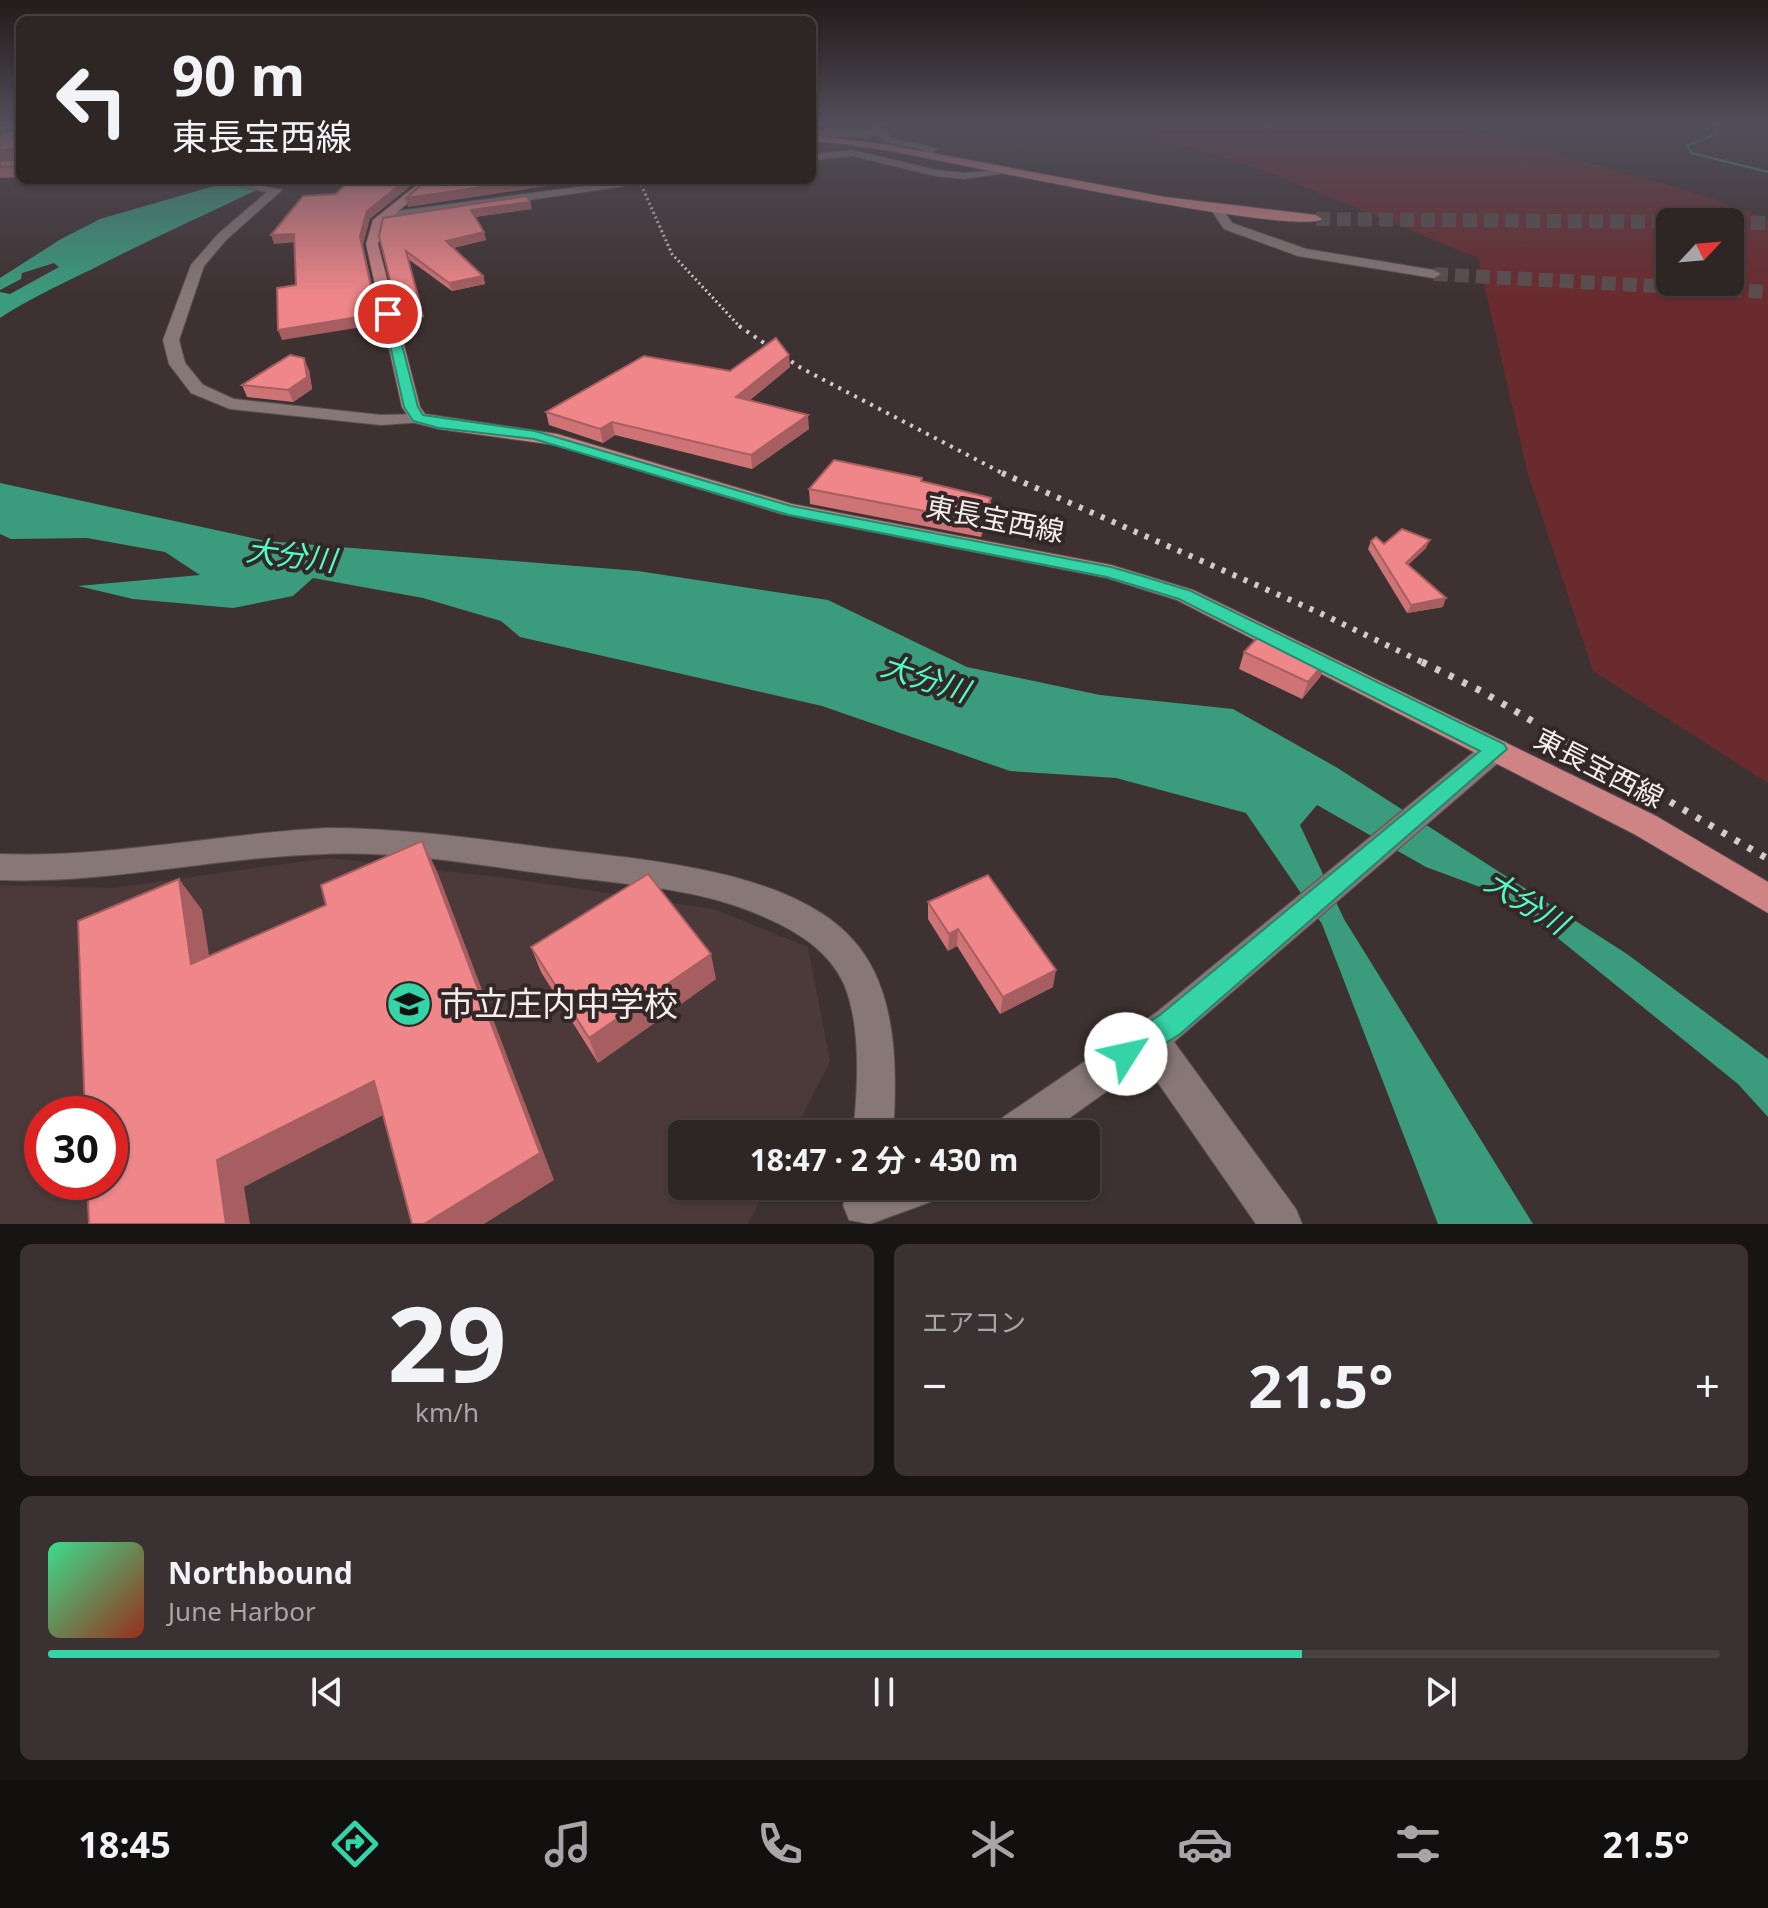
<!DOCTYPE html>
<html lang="ja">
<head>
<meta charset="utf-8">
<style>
	body { margin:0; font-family:"Noto Sans","Noto Sans JP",sans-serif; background:#3a3132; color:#f1f3f6; height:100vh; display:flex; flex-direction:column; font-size:30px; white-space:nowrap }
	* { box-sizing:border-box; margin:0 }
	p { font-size:26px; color:#a7a5a7 }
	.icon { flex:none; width:44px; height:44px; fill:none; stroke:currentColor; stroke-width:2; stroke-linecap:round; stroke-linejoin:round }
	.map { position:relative; height:1224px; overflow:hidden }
	.side { display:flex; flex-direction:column; gap:20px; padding:20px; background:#191414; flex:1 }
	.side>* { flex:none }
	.guide { position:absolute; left:16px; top:16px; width:800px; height:168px; border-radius:12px; box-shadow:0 2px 6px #0004,0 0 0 2px #494242; background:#2e2525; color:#f1f3f6; overflow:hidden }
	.needle { width:52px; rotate:64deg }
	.controls { position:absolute; left:1656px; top:208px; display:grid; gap:16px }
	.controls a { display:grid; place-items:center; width:88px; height:88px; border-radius:12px; background:#2e2525; box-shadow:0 2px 6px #0004,0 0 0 2px #494242; font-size:40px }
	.speed { position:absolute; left:24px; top:1096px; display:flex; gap:16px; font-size:40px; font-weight:700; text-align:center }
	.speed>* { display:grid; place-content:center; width:104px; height:104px; border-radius:50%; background:#2e2525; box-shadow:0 2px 6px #0004,0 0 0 2px #494242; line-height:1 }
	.speed .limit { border:12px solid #d22; background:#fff; color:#111 }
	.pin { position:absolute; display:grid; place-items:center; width:68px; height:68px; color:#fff; margin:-34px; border:4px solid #fff; border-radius:50%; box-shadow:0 2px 8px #0007 }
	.me { position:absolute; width:88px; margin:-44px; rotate:55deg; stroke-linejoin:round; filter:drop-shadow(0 0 6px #0008) }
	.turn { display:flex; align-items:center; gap:28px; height:168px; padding:0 24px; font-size:36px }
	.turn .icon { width:104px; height:104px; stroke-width:2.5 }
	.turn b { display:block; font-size:56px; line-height:68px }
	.big { font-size:60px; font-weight:700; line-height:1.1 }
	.side .card { flex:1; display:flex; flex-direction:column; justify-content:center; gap:12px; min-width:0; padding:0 28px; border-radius:12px; background:#3a3132 }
	.side .dial { align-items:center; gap:0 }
	.dial b { font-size:104px; line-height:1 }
	.song { display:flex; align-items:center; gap:24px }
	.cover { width:96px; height:96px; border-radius:12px; background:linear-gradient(135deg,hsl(150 70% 55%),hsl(10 70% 35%)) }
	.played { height:8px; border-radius:4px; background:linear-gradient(90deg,#35d4a7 75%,#494242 75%) }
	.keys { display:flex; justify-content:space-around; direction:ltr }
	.heat { display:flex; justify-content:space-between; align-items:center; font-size:44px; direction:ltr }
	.side .tiles { flex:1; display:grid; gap:20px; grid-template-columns:1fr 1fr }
	.card:last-child { grid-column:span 2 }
	.trip { position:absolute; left:668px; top:1120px; width:432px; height:80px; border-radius:12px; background:#2e2525; box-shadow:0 2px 6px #0004,0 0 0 2px #494242; font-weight:700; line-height:80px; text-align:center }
	.menu { display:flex; height:128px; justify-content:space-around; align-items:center; background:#120f0f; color:#a7a5a7 }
	.menu .icon { width:56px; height:56px }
	.menu .selected { color:#35d4a7 }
	.menu b { font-size:36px; color:#f1f3f6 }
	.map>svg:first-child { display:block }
	.built { fill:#4c3939; fill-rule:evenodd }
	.green { fill:#6a2b2f; fill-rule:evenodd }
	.water { fill:#3a9c7d }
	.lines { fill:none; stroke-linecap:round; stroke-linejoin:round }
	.stream { fill:#3a9c7d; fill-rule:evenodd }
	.minor-tunnel { stroke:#5a4d4d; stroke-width:14; stroke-dasharray:14 7; stroke-linecap:butt }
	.major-tunnel { stroke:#5a4d4d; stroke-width:14; stroke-dasharray:14 7; stroke-linecap:butt }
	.minor-casing { stroke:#5b5050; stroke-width:2 }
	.major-casing { stroke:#5b5050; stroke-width:2 }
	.minor { fill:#877777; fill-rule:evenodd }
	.major { fill:#ce8485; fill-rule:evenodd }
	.rail-far3 { stroke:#d4caca; stroke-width:3; stroke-dasharray:2 3; stroke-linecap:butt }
	.rail-far2 { stroke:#d4caca; stroke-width:4; stroke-dasharray:3 6; stroke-linecap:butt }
	.rail-far1 { stroke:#d4caca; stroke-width:6; stroke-dasharray:4 8; stroke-linecap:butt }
	.rail { stroke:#d4caca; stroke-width:7; stroke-dasharray:5 10; stroke-linecap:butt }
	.wall { fill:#ce7376 }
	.shaded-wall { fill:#a75e60 }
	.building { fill:#ef8689; stroke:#a75e60; stroke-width:2 }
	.route { fill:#35d4a7; stroke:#228a6d; stroke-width:2 }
	.labels { text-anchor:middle; stroke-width:8; stroke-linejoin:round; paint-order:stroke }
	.street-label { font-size:28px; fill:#f6eded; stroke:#332727 }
	.water-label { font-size:30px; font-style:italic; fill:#4efcc8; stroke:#332727 }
	.near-poi-label { font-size:34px; fill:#f6eded; stroke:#332727; text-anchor:start }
</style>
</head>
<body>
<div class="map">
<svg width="1768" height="1224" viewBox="0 0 1768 1224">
	<rect width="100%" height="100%" fill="#3e3131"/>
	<path class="built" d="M329,858L508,878L714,909L808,947L830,1061L793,1134H682V1186H767L748,1224H0V885L112,888ZM42,1114H110V1182H42Z"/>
	<path class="green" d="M1121,125H1457L1702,195L1768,219V783L1593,671L1528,474L1478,258L1271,173ZM1670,222H1730V282H1670Z"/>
	<path class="water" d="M235,180H277C219,209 161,234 104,263C69,281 33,296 0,318V292L10,294L59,267L54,263L22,273L21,279L0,290V278L61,239L100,219Z
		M0,483L266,541L638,571L828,600L967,667L1100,695L1233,709L1336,767L1627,954L1768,1059V1117L1738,1084L1507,897L1426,867L1317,805L1300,825L1344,919L1533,1224H1438L1322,924L1246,813L1116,778L1010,771L822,706L520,637L501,621L423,598L313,578L293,596L233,608L133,599L78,586L200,575L165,552L87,538L11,539L0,534Z"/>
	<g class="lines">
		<path class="stream" d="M1708,125H1713L1721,130L1717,135L1689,146L1693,152L1768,171V173L1691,154L1686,145L1715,133L1717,130Z"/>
		<path class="minor-tunnel" d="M1434,274L1768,292"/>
		<path class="major-tunnel" d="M1316,219L1670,222
			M1730,223H1768"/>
		<g class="minor-casing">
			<path id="minor" d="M872,125H882L891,138L938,149L926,157L921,154L925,150L885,142L879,135L866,138L812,135V129L875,130Z
				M852,150L936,170L964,173L1008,169L1013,172L964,179L936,176L852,156L812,160V154Z
				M212,180H236L282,190L226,240L204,266L179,340L185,363L203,385L234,399L381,415L424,414L427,418L424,422L381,425L230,409L191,393L169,364L163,340L191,265L218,234L267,192Z
				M647,180H661L652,184Z
				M622,181L626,182V186L383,221L377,217L383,213Z
				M1214,208H1222L1232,223L1306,249L1434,270L1441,274L1434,278L1298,256L1224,229L1212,211Z
				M1496,739L1506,742L1510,749L1506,756L1174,1042L1296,1209L1302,1224H1256L1145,1064L1047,1134H993L999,1120L1157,1012L1486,742Z
				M326,828C403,828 479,839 555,849C645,860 800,870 859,947C898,997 897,1074 893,1134H853C858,1089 863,1013 838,973C819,942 783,924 750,911C689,887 619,884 554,875C478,865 402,851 325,854C216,857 110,884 0,880V854C110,858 217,834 326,828Z
				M859,1186H939L933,1201L870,1224L849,1220L843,1205L849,1190Z"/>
		</g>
		<g class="major-casing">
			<path id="major" d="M812,135L889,145L1165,197L1316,215L1322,219C1296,237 946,161 891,151C865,147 838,143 812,141Z
				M423,180H435L383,224L378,244L420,407L425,414L557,434L792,504L1111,565L1193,590L1656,816L1768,882V913L1634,834L1177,600L1107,578L782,514L555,445L439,429L412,422L402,407L366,244L373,220Z"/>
		</g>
		<use href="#minor" class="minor"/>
		<use href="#major" class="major"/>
		<path class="rail-far3" d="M639,180L672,254L741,328"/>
		<path class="rail-far2" d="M739,326L801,368L1006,475"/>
		<path class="rail-far1" d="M1002,473L1320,613L1426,664"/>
		<path class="rail" d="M1422,662L1481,691L1768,859"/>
	</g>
	<path class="wall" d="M0,125H20V177L0,178V161L16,130H0Z
		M532,209L475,217L486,240L453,248L483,276L485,284L452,291L408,259L424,317L401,321L398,312L383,218Z
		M790,367L750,400L809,429L752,469L615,435L603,443L549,425L546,412L730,371Z
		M309,370L312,389L293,402L247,397L242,385Z
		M922,478V481L991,498L990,513L981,537L810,504L809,489Z
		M1371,541L1384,544L1426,548L1408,565L1443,607L1407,613L1368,549Z
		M1244,652L1327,660L1320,677L1302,699L1239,669Z
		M928,902L1053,987L1000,1014L957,946L948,951L928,919Z
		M531,947L716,979L598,1063L541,972Z"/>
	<path class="shaded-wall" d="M14,149L20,160L0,161V150Z
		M406,180H418L370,219L363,245L381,324L282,340L278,330L367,211Z
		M533,180H587L408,207L406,198Z
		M530,202L532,209L473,217L471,210Z
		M484,232L486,240L448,249L446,241Z
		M294,234L297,242L274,244L271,235Z
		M406,251L424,317L401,321L398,312Z
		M483,276L485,284L452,291L449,283Z
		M789,355L790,367L738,410L736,397Z
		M304,358L309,370L312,389L293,402L288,390Z
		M808,415L809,429L752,469L751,455Z
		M612,422L615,435L603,443L600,429Z
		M991,498L990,513L981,537L982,522Z
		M1430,540L1426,548L1402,571L1406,563Z
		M1446,598L1443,607L1407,613L1411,605Z
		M1327,660L1320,677L1302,699L1308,682Z
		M422,841L437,871L554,1180L484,1224H424Z
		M179,879L202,910L215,994L191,964Z
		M958,929L957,946L948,951L949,934Z
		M711,954L716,979L598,1063L589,1038Z
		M1056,970L1053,987L1000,1014L1003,997Z
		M374,1081L393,1110L244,1187L250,1224H226L217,1160Z"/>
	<path class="building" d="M17,125H20V166L0,167V161L16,160L17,152L14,149L0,150V131L14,132L18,129Z
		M349,180H406L367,211L360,236L377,314L278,330L277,288L296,285L294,234L271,235L303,196L336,194Z
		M427,180H533L406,198Z
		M527,196L530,202L471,210L484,232L446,241L483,276L449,283L406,251L421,308L398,312L379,236L383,218Z
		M776,338L789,355L736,397L808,415L751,455L612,422L600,429L546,412L644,356L730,371Z
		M290,355L304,358L307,377L288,390L242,385Z
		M834,460L922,478L921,481L991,498L982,522L809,489Z
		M1402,529L1430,540L1406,563L1446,598L1411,605L1371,541L1376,537L1384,544Z
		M1266,629L1327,660L1308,682L1244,652Z
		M422,841L540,1153L424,1224H412L374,1081L217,1160L226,1224H89L87,1182H110V1114H85L78,921L179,879L191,964L326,905L321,885Z
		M648,874L711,954L589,1038L531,947Z
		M988,875L1056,970L1003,997L958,929L949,934L928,902Z"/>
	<linearGradient id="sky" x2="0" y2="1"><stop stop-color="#221b1b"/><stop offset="0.42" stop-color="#524e5a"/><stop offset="1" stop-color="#524e5a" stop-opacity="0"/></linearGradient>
	<rect width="1768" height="296" fill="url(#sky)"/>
	<path class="route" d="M388,310L394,314L418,407L423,415L535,431L791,506L1111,567L1142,576L1191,591L1504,744L1507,749L1180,1034L1126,1068L1116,1064L1112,1054L1116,1044L1160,1015L1480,751L1179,599L1107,577L789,515L534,439L439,428L413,421L404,407L383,314Z"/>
	<defs>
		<g id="school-disc" transform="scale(2.3)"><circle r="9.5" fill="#35d4a7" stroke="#332727"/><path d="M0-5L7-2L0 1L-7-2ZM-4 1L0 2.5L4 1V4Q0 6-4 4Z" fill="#111"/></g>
	</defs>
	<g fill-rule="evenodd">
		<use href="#school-disc" x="409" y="1004"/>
	</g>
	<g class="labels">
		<g class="street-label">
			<text transform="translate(995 519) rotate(11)" y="10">東長宝西線</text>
			<text transform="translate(1599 768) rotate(27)" y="10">東長宝西線</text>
		</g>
		<g class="water-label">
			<text transform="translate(291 556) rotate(7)" y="10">大分川</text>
			<text transform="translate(925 679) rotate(18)" y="10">大分川</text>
			<text transform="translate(1526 903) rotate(32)" y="10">大分川</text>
		</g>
		<g class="near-poi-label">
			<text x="440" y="1016">市立庄内中学校</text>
		</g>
	</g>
</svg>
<div class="controls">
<a><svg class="needle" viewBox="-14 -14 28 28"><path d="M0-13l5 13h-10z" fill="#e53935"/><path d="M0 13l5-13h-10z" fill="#a7a5a7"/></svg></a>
</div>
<div class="speed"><div class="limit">30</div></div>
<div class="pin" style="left:388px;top:314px;background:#d93025"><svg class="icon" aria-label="arrive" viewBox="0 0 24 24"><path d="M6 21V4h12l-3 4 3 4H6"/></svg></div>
<svg class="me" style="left:1126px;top:1054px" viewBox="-20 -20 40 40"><circle r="19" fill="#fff"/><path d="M0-13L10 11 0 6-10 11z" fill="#35d4a7"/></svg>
<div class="trip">18:47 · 2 分 · 430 m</div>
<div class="guide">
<div class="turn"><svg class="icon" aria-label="left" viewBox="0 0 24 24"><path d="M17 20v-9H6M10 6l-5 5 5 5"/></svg><div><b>90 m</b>東長宝西線</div></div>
</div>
</div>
<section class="side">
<div class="tiles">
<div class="card dial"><b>29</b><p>km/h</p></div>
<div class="card"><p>エアコン</p>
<div class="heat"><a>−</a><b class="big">21.5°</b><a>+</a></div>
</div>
<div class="card">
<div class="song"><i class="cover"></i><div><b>Northbound</b><p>June Harbor</p></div></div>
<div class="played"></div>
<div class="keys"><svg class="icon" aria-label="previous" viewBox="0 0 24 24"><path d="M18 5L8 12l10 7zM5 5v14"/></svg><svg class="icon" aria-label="pause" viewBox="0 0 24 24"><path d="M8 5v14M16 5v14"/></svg><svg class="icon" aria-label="next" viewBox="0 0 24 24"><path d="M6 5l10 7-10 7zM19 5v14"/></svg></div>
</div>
</div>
</section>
<nav class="menu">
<b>18:45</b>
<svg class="icon selected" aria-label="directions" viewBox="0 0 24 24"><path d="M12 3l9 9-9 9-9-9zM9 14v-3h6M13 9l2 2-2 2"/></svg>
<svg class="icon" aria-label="music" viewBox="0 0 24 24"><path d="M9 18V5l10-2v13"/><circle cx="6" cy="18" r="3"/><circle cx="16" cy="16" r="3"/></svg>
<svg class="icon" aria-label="phone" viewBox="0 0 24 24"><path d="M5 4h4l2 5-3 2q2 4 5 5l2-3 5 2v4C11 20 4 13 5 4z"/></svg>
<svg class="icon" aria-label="climate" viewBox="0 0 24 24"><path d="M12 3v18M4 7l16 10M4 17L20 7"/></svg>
<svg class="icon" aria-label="car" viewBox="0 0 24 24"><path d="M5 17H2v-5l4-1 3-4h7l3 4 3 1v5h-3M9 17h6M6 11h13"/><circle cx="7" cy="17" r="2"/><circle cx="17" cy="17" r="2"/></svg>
<svg class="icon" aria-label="filters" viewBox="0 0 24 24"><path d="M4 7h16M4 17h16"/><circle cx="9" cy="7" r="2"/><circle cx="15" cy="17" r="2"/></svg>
<b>21.5°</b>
</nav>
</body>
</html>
